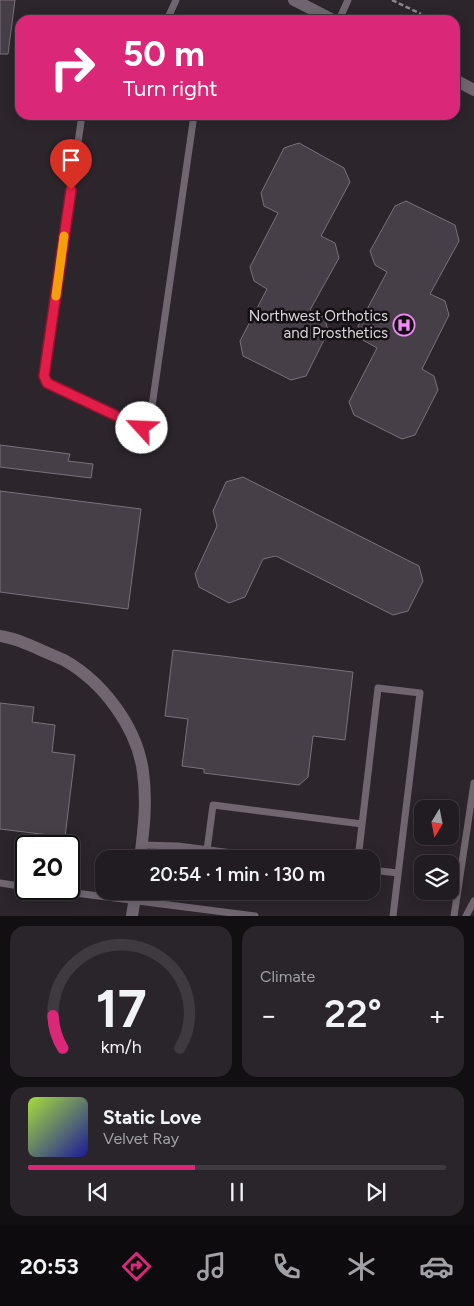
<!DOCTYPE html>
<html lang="en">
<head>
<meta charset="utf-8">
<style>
	body { margin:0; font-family:Figtree,sans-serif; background:#29252a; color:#f1f3f6; height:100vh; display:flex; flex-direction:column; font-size:19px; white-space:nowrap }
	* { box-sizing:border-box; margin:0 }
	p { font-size:16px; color:#a2a1a5 }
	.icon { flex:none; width:28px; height:28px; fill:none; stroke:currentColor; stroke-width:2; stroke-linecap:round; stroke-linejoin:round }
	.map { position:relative; height:916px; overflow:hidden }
	.side { display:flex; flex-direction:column; gap:10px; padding:10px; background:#120f12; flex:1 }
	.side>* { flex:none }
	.hud { position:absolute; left:15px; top:15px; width:445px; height:105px; border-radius:15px; box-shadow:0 2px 12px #0003,0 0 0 1px #3e3a3f; background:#db2777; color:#fff; overflow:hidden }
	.needle { width:32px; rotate:190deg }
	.tools { position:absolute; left:414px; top:800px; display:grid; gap:10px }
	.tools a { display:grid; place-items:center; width:45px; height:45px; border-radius:10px; background:#211c21; box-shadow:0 2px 12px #0003,0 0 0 1px #3e3a3f; font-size:25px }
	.speed { position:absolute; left:15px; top:835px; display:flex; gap:10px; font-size:25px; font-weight:700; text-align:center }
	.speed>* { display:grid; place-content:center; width:65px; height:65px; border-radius:50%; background:#211c21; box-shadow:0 2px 12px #0003,0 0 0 1px #3e3a3f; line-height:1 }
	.speed .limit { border:2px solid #111; border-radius:8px; background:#fff; color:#111 }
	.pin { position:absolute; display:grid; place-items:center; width:42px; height:42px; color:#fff; margin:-51px -21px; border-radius:50% 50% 50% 0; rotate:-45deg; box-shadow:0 0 5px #0007 }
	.pin .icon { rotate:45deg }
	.me { position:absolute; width:55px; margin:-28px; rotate:295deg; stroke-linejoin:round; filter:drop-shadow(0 0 4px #0008) }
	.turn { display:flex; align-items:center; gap:18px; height:105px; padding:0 25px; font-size:22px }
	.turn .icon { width:65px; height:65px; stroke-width:2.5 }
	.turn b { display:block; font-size:35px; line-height:42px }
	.big { font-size:38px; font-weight:600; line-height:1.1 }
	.side .card { flex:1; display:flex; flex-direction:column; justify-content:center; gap:8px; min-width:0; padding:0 18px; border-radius:15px; background:#29252a }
	.side .dial { align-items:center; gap:0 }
	.dial svg { height:130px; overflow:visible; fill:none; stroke:#3e3a3f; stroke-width:7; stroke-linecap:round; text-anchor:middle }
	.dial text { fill:#f1f3f6; stroke:none }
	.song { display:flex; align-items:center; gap:15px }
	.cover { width:60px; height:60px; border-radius:8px; background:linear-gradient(135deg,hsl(80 70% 55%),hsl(240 70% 35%)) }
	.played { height:5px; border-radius:2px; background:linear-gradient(90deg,#db2777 40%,#3e3a3f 40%) }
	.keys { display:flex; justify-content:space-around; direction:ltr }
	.heat { display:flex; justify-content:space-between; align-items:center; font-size:28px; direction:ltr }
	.side .tiles { flex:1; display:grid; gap:10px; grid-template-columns:1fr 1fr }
	.card:last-child { grid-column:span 2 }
	.trip { position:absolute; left:95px; top:850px; width:285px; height:50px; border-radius:15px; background:#211c21; box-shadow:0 2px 12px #0003,0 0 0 1px #3e3a3f; font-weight:600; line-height:50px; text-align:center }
	.tab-bar { display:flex; height:80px; justify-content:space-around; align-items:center; background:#0d0b0d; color:#a2a1a5 }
	.tab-bar .icon { width:35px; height:35px }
	.tab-bar .on { color:#db2777 }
	.tab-bar b { font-size:22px; color:#f1f3f6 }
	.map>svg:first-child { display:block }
	.building { fill:#473f48; stroke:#7a717a }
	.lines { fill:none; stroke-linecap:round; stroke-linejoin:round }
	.path { stroke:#8c868c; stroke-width:2.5; stroke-dasharray:5 2.5; stroke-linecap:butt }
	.service { stroke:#6f6670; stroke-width:7 }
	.minor { stroke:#6f6670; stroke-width:12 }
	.secondary { stroke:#6f6670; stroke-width:12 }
	.route-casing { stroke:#92132f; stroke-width:12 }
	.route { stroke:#e11d48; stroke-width:9 }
	.slow { stroke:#f59e0b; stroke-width:9 }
	.labels { text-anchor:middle; stroke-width:5; stroke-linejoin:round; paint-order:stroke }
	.poi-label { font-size:15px; fill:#dbd6db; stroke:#130f13; text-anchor:end }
</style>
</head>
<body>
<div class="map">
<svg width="474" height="916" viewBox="0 0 474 916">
	<rect width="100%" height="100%" fill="#2c252c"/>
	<path class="building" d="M0,0H15L8,54H0Z
		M299,143L344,168L350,182L321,236L335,243L339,258L310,310L325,318L328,332L306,376L291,380L243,356L240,341L267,289L254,281L250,267L278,213L264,206L261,193L284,148Z
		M406,201L455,225L459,241L430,294L445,301L449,315L422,369L434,376L438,390L415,435L402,439L354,415L349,402L377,348L363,340L358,326L387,272L375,265L370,251L395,206Z
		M0,445L70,454L68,461L93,464L91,478L0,467Z
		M243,477L419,566L423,581L408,611L393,615L276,556L263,559L245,597L229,603L199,587L195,574L217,526L213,511L226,482Z
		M0,491L141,509L128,609L0,592Z
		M173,650L353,672L345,740L313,736L308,777L299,785L204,773V769L182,766L188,719L165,716Z
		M0,703L34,707L32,722L55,725L52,752L75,755L65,837L0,829Z"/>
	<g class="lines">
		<path class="path" d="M392,0L421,14"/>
		<path class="service" d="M99,20L104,18L108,20
			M167,20L176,0
			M339,20L348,0
			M82,115L44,376L47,383L142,428L150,420L194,115
			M142,845L178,846L279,859
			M207,850L213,805L362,824
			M358,859L378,688L420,693L393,916
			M371,870L398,873
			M0,883L26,887
			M44,889L255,916
			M454,916L474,783
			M466,916L474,901"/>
		<path class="minor" d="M0,636C15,638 30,645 43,651C50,654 57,657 64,660C103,682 137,727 143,772C147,802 144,828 140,859
			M132,916L136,891"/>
		<path class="secondary" d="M294,0L333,20
			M455,80L474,90"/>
	</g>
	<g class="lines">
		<g class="route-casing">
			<path id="route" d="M71,190L44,376L47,383L142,428"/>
		</g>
		<use href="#route" class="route"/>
		<path class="slow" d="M56,296L64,236"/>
	</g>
	<defs>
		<g id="hospital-ring" transform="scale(1.125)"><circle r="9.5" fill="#130f13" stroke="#f08bf6" stroke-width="1.5"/><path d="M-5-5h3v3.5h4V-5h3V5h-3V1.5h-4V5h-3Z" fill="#f08bf6"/></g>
	</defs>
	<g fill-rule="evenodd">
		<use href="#hospital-ring" x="404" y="325"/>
	</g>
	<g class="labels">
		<g class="poi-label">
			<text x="388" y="321">Northwest Orthotics<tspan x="388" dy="17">and Prosthetics</tspan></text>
		</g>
	</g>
</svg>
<div class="tools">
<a><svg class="needle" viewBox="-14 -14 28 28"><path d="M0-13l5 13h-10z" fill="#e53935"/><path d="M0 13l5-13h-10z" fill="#a2a1a5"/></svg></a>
<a><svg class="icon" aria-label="layers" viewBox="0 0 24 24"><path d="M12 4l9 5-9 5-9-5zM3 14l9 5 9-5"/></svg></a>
</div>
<div class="speed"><div class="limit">20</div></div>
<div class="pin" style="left:71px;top:190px;background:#d93025"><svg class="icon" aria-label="arrive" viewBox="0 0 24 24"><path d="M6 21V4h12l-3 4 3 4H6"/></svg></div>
<svg class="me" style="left:142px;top:428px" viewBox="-20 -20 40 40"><circle r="19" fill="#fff"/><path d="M0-13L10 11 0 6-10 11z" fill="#e11d48"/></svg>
<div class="trip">20:54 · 1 min · 130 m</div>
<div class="hud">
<div class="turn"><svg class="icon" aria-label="right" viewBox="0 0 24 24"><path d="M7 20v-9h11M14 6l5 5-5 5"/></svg><div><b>50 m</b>Turn right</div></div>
</div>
</div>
<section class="side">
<div class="tiles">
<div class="card dial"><svg viewBox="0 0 100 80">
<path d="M14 69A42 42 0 1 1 86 69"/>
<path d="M14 69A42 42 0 0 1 8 49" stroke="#db2777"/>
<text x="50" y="56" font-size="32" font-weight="700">17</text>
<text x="50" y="72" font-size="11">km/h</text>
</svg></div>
<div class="card"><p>Climate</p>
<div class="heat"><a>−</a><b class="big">22°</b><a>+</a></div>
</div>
<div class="card">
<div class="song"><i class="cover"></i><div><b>Static Love</b><p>Velvet Ray</p></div></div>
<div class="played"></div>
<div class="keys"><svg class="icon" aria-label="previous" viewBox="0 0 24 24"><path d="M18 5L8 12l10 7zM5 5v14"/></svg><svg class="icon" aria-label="pause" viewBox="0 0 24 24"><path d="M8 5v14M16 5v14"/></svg><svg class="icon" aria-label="next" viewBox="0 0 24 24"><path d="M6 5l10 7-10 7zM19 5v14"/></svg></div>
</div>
</div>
</section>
<nav class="tab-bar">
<b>20:53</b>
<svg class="icon on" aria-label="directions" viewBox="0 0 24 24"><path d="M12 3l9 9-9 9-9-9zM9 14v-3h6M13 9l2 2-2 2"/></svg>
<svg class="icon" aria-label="music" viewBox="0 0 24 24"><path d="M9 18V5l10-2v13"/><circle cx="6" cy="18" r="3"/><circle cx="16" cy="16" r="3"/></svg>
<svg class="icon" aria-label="phone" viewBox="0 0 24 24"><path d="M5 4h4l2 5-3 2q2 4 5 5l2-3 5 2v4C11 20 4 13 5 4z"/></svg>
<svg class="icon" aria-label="climate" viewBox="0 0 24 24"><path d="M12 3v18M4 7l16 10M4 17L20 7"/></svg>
<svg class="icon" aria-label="car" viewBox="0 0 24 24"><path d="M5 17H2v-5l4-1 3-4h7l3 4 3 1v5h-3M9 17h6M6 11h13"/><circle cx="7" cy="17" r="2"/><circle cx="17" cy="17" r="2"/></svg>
</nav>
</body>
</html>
